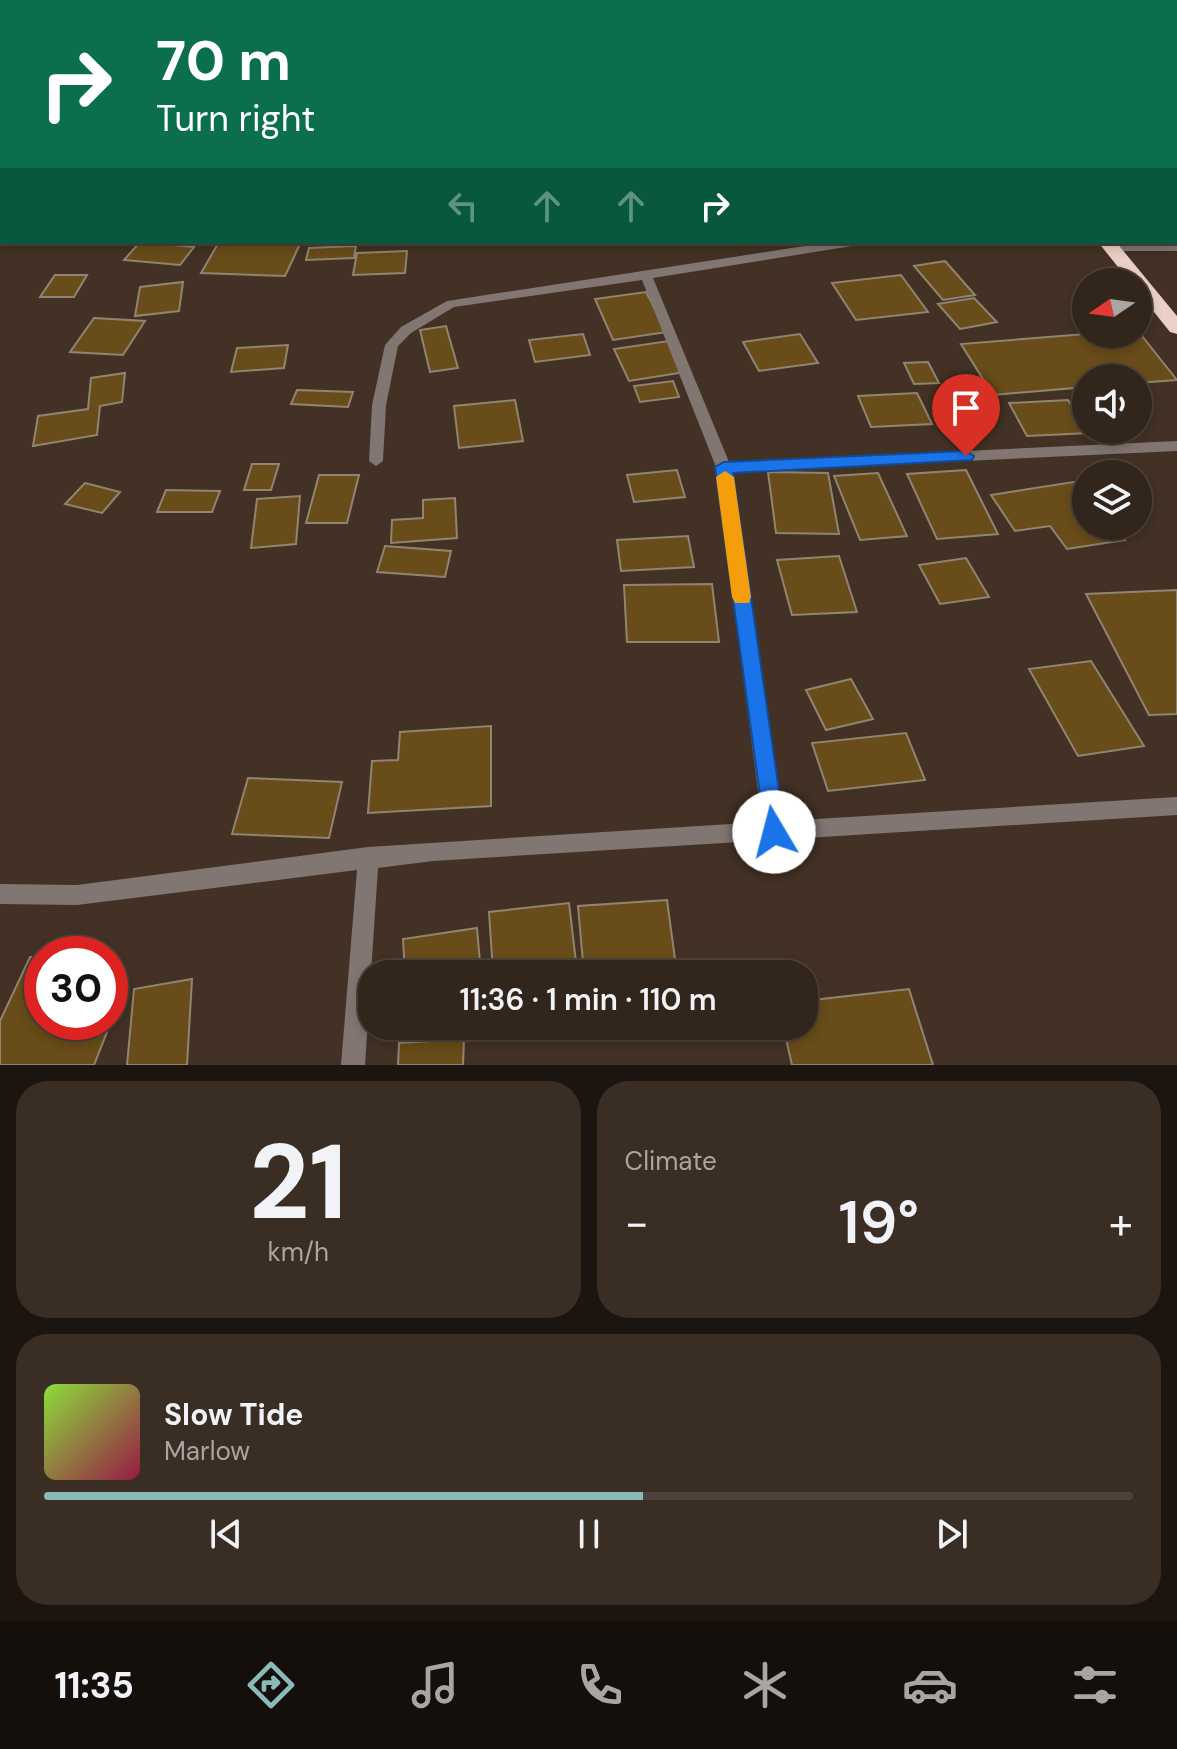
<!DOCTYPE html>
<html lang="en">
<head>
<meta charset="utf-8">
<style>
	body { margin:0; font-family:"DM Sans",sans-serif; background:#3a2d24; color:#f1f3f6; height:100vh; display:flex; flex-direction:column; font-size:30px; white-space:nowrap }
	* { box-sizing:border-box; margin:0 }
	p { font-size:26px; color:#a8a5a3 }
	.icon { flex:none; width:44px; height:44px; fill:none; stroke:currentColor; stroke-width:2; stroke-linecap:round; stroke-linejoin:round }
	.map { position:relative; height:1065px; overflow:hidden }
	.sheet { display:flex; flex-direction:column; gap:16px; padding:16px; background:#1c140f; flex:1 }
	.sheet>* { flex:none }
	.guide { position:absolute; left:0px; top:0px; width:1178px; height:244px; box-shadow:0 4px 12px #0003,0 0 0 2px #4d423a; background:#0b6e4f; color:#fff; overflow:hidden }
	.needle { width:52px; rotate:257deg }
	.tools { position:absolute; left:1072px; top:268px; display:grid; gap:16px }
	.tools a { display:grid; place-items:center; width:80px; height:80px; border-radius:50%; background:#32251b; box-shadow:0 4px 12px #0003,0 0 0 2px #4d423a; font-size:40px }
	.speed { position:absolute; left:24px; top:936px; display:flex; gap:16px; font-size:40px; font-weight:700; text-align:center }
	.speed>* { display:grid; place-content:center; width:104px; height:104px; border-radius:50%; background:#32251b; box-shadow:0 4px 12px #0003,0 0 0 2px #4d423a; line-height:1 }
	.speed .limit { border:12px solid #d22; background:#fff; color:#111 }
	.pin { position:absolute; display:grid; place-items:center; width:68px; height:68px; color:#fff; margin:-82px -34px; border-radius:50% 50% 50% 0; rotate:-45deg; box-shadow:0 0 8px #0007 }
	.pin .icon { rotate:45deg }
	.me { position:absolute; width:88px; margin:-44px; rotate:352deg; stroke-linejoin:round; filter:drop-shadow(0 0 6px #0008) }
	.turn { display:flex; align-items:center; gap:28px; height:168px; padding:0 24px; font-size:36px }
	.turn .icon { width:104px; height:104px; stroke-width:2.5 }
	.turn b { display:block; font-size:56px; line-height:68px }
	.lanes { display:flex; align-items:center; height:76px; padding:0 24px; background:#0003; justify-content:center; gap:40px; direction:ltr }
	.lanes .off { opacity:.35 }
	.big { font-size:60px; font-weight:600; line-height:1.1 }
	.sheet .tile { flex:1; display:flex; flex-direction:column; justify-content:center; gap:12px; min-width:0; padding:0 28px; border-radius:32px; background:#3a2d24 }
	.sheet .dial { align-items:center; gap:0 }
	.dial b { font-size:104px; line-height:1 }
	.song { display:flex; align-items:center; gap:24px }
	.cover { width:96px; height:96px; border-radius:12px; background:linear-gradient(135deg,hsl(90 70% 55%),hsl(340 70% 35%)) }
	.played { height:8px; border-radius:4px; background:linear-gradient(90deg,#8bbbb9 55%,#4d423a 55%) }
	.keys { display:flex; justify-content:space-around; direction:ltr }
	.heat { display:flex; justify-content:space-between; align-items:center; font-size:44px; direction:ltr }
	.sheet .tiles { flex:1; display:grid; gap:16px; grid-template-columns:1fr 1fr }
	.tile:last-child { grid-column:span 2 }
	.trip { position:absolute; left:358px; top:960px; width:460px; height:80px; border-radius:32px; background:#32251b; box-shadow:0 4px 12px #0003,0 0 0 2px #4d423a; font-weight:600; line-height:80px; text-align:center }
	.tabs { display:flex; height:128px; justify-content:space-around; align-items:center; background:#140f0b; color:#a8a5a3 }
	.tabs .icon { width:56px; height:56px }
	.tabs .current { color:#8bbbb9 }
	.tabs b { font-size:36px; color:#f1f3f6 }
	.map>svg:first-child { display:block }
	.building { fill:#684c19; stroke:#918470; stroke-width:2 }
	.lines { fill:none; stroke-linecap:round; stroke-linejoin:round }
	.street { fill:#817672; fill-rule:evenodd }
	.highway { fill:#ebd0c7; fill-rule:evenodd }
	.route { fill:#1a73e8; stroke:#114b97; stroke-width:2 }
	.slow { fill:#f59e0b }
</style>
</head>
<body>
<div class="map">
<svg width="1177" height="1065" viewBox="0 0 1177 1065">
	<rect width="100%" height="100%" fill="#423124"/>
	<path class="building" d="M673,0H781L783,2H675Z
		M140,242L194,247L180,265L124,260Z
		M219,242H301L285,276L201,273Z
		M356,246L354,258L306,260L309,248Z
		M407,251L405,273L353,275L357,253Z
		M945,261L975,295L943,300L914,266Z
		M55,275H87L74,297H40Z
		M901,275L928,312L856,320L832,283Z
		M183,282L179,311L135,316L140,287Z
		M646,292L667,332L613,340L595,299Z
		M974,298L997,322L960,329L938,304Z
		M94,318L145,321L123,355L70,352Z
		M446,326L458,368L430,372L420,330Z
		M1138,331L1177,380L1138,383V378H1086V387L993,395L961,344L1086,334H1138Z
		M583,334L590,355L535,362L529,340Z
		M800,334L818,363L759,371L743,342Z
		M669,341L685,372L629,381L614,349Z
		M288,345L284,368L231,372L237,348Z
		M928,362L939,383L914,384L904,363Z
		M125,373L122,402L100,406L97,435L33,446L38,416L88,409L91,378Z
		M673,381L679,397L640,402L634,386Z
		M297,390L353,392L348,407L291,404Z
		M917,393L932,424L871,427L858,396Z
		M515,400L523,441L459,448L454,406Z
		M1068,400L1089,433L1027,436L1009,403Z
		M252,464H279L271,490H244Z
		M677,470L685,497L634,502L627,475Z
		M966,470L998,534L937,539L907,474Z
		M768,472L828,473L839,534L776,533Z
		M878,473L907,536L860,540L834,476Z
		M319,475H359L347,523H306Z
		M1080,481L1086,489V526H1114L1125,540L1067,549L1050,526L1015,531L991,495Z
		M85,483L120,492L102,513L65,504Z
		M166,490L220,491L212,512H157Z
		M300,496L296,544L251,548L257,499Z
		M455,498L457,538L391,543L392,520L423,518V500Z
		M688,536L694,567L621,571L617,540Z
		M385,546L451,551L445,577L377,572Z
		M839,556L857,612L792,615L777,560Z
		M966,558L989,597L940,604L919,565Z
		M712,584L719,642H627L624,585Z
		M1177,590V714L1149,715L1086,594Z
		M1091,661L1144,746L1078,756L1029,669Z
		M851,679L873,719L826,730L806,690Z
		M491,726V806L368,813L372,761L398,760L400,732Z
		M906,733L925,780L828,791L812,743Z
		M248,778L342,782L329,838L232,834Z
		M667,900L677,974H584L578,906Z
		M569,903L576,962L493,972L489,912Z
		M477,928L481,974H405L403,939Z
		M30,957L42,958V1022H110V987L124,989L94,1065H0V1021Z
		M192,979L187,1065H127L134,989Z
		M909,989L933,1065H792L783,1026H804V1001Z
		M464,1039L463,1065H398L399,1043Z"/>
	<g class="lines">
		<path class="street" d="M0,108H2V114H0Z
			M831,242H858L852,246L653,278L729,462L1177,441V451L732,472L783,821L1177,797V815L433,861L378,868L365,1065H341L357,870L77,905L0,904V884L77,885L368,847L762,822L716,467L642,280L454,307L411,333L398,346L386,405L383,461L376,466L369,461L372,405L385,345L401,327L447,301Z
			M1177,243V251H1112L1106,247L1112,243Z"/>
		<path class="highway" d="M847,0H861L862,2H848Z
			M1098,242H1116L1177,316V334L1170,332L1138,292V282H1130Z"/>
	</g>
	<path class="route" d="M966,451L974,456L972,460L733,473L785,832L782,839L774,842L766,839L715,467L724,462Z"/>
	<path class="slow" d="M725,471L734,477L751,597L749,603H735L732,597L716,477Z"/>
</svg>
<div class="tools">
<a><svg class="needle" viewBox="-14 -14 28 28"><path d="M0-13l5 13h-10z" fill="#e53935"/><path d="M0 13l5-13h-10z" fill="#a8a5a3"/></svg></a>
<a><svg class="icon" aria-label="sound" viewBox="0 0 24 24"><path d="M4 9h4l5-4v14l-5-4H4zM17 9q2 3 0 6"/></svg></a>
<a><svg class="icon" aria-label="layers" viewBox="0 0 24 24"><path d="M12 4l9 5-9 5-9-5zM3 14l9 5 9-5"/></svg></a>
</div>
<div class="speed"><div class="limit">30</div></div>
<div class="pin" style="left:966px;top:456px;background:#d93025"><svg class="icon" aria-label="arrive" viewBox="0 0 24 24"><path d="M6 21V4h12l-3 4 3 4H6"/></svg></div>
<svg class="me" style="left:774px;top:832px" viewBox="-20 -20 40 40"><circle r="19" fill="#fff"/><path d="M0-13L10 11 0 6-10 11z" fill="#1a73e8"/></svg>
<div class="trip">11:36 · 1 min · 110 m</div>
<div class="guide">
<div class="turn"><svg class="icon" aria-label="right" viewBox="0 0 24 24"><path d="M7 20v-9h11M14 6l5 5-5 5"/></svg><div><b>70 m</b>Turn right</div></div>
<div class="lanes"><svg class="icon off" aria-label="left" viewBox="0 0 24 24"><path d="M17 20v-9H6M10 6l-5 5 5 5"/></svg><svg class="icon off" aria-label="ahead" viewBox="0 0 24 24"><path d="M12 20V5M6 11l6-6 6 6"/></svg><svg class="icon off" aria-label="ahead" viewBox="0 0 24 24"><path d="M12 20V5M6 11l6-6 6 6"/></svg><svg class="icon" aria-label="right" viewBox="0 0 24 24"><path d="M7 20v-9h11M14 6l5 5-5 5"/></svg></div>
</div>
</div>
<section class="sheet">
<div class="tiles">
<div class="tile dial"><b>21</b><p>km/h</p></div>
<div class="tile"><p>Climate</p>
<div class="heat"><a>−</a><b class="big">19°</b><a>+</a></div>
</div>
<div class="tile">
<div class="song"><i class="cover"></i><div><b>Slow Tide</b><p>Marlow</p></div></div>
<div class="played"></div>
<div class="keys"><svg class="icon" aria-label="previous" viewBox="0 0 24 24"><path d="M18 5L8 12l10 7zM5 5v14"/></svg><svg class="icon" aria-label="pause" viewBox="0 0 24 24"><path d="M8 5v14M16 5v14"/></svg><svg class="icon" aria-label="next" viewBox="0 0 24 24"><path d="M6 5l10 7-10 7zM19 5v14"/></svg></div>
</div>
</div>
</section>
<nav class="tabs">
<b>11:35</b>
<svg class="icon current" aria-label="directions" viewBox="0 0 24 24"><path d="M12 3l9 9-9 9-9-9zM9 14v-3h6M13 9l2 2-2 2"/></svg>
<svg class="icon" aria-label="music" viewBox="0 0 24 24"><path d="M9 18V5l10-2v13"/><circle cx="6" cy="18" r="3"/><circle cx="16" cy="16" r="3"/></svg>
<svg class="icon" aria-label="phone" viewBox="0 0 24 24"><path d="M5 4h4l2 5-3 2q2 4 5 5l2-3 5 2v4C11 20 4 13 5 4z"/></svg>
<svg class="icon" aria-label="climate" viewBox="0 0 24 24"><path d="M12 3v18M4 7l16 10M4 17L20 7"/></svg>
<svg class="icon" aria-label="car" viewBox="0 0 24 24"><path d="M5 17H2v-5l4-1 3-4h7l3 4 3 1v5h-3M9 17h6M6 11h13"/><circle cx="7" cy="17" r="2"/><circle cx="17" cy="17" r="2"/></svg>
<svg class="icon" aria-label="filters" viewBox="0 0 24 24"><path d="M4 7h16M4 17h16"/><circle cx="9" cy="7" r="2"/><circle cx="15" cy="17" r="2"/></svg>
</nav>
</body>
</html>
